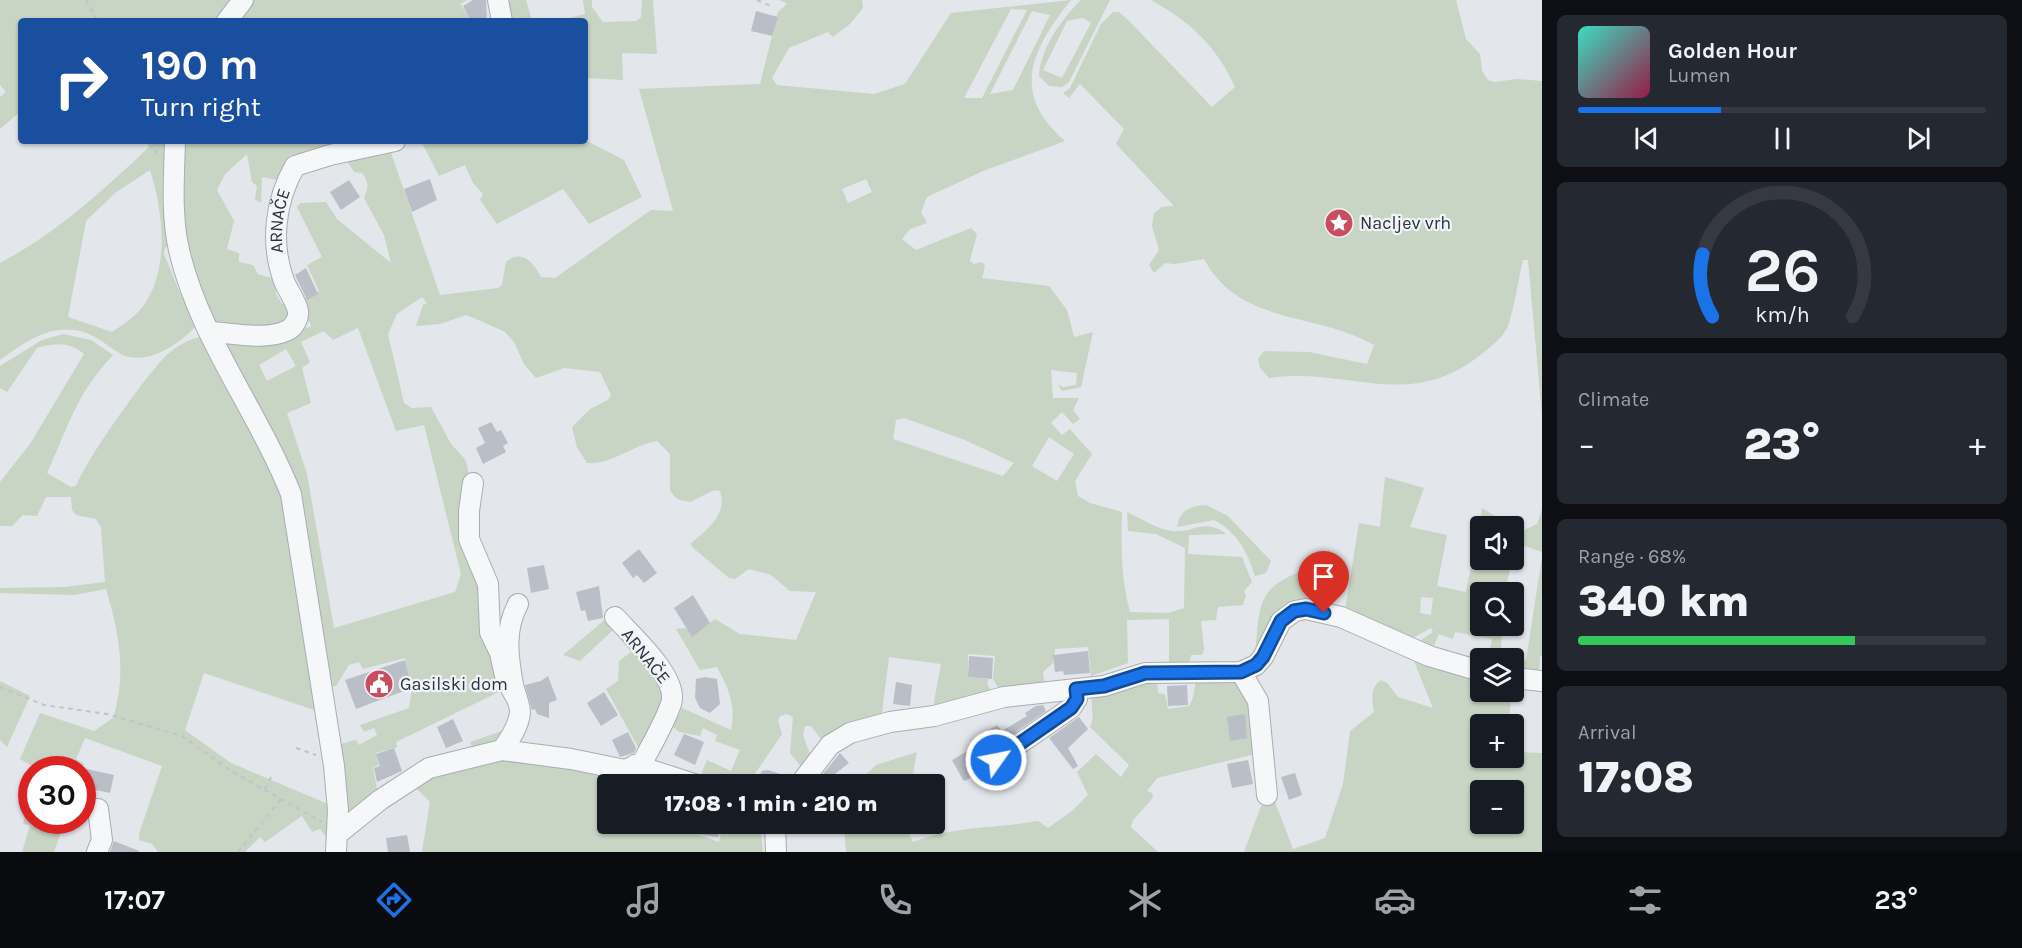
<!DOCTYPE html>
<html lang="en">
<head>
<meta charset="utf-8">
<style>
	body { margin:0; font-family:Karla,sans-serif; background:#242831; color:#f1f3f6; height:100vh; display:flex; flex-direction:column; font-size:22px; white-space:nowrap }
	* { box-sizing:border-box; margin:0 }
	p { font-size:20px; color:#9ea1a6 }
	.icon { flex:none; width:33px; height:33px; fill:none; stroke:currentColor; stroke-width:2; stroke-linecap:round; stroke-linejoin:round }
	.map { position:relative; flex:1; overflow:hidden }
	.panel { display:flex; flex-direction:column; gap:15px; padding:15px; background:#0d0f14; width:480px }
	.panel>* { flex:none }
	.hud { position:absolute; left:18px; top:18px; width:570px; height:126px; border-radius:6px; box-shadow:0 2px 4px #0004; background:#1a4fa0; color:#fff; overflow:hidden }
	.fabs { position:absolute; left:1470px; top:516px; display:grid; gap:12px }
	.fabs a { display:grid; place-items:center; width:54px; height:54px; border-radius:6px; background:#171b24; box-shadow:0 2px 4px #0004; font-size:30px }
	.speed { position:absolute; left:18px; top:756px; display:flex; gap:12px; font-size:30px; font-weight:700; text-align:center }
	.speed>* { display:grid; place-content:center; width:78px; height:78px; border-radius:50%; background:#171b24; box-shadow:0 2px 4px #0004; line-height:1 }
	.speed .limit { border:9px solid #d22; background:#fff; color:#111 }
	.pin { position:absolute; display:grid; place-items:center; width:51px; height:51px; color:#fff; margin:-62px -26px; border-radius:50% 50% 50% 0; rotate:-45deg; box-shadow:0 0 6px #0007 }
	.pin .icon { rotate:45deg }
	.me { position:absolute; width:66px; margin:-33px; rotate:57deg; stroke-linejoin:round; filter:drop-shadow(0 0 4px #0008) }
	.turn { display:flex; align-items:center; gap:21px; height:126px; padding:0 24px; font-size:27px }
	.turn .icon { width:78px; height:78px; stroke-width:2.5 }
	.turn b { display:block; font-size:42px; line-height:51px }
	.big { font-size:45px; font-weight:800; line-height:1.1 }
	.panel .card { flex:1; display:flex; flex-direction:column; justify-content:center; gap:9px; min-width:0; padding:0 21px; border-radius:9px; background:#242831 }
	.panel .dial { align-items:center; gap:0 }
	.dial svg { height:156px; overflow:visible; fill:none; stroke:#363941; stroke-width:7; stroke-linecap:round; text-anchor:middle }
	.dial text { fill:#f1f3f6; stroke:none }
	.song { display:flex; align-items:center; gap:18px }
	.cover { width:72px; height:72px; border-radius:9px; background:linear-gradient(135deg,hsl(170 70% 55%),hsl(340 70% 35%)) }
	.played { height:6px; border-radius:3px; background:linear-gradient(90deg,#1a73e8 35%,#363941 35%) }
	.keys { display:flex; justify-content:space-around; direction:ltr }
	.heat { display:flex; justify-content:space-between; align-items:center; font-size:33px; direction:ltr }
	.charge { height:9px; border-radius:4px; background:linear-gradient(90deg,#34c759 68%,#363941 0) }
	.trip { position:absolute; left:597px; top:774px; width:348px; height:60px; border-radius:6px; background:#171b24; box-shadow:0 2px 4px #0004; font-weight:800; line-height:60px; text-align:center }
	.tabs { display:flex; height:96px; justify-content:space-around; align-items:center; background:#090b0e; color:#9ea1a6 }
	.tabs .icon { width:42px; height:42px }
	.tabs .current { color:#1a73e8 }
	.tabs b { font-size:27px; color:#f1f3f6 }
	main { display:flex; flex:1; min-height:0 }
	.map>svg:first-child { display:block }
	.green { fill:#c8d4c4; fill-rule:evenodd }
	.building { fill:#babfc7 }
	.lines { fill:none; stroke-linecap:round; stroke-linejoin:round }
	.minor-casing { stroke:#a8adb4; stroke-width:22 }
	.path { stroke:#c0c4c9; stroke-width:2; stroke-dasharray:4.5 4.5; stroke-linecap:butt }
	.minor { stroke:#f5f7f9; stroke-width:20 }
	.route-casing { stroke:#114b97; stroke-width:15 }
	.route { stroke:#1a73e8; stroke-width:10 }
	.labels { text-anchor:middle; stroke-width:4.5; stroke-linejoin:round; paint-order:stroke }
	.street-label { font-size:18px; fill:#2b3342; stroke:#f2f5f8 }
	.poi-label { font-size:18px; fill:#2b3342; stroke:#f2f5f8; text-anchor:start }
</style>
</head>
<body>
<main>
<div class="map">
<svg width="1542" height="852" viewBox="0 0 1542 852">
	<rect width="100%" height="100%" fill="#e3e6ea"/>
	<path class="green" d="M0,0H234L218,21H21V111L0,129V97L6,92L0,85Z
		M249,0H467L460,4L472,21H233Z
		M507,0H526L532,21H506Z
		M583,0H592V7L603,22L636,21L641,17L642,0H653L657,54L622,53L623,80L585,78V21H557L585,14Z
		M780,0H862L863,8L850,24L833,37L828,32L789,48L772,78L777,85L874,94L905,84L951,13L1071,0C1031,50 1010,94 1065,141L983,171L927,197L921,212L927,223L910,229L902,239L916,250L971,228L977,234L970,261L974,264L982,262L985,266L982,278L1049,286L1067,310L1074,337L1093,332L1081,387L1062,391L1058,384L1063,387L1076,385L1077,373L1051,370L1053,398H1079L1073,410L1080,419L1073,424L1062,412L1051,423L1062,435L1070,429L1092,454L1075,481L1078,496L1090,503L1122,512C1121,547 1121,579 1130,612L1168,613L1184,608L1185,548L1156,534L1128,531L1127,512C1140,518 1157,529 1171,531C1194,534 1204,517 1226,534L1189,535L1188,554L1242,557L1252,582L1244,591L1246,595L1243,605L1218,607L1216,620L1201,621L1204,650L1202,655H1191L1190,661L1184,662V668L1169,669V619L1127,620L1128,663L1091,676L1088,647L1055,649L1053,663L1043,672L1044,682L1047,684L1003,695L993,679L995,656L968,654V677L989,679L987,682L991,694L932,713L941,664L889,657L881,720L831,738H820L811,726H805L803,735L810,754L803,769L790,753L793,717L787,714L780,716L778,721L782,734L748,784H700L698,782L707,760L731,771L740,750L715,741L717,735L703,728L700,736L679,732L673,727L682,708L731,730C736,705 729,689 717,667L700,670L676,629L686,628L692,636L715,619L740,634L796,640L816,592L790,591L771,575L749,569L735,579L729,578L692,547L691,543C708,529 728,514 720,491L714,490L690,502L677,499L670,491V454L657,441C633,445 611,465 587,463L577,447L572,427L590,409L608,400L611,395L600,372L564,368L536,378L524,364L514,342L505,332L481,321L466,315L440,324L416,326L423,305L427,303L422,297L397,314L388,334L404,403L412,408L431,407L451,444L465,459L468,469L470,553L505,689L396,742L397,747L376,753L379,765L373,767L378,795L347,821L337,745L356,740L359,745L377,735L374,728L364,732L360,725L409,708L412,688L405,658L363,669L359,662L349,665L336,686L328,687L303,535L223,341L311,327L310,322L302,316L299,301L319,291L307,265L322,257L297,207L301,203L326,202L337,219L391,263L384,235L364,198C368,188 370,183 362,173L354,172L343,154L388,144L440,295L498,288L502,285L506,262C522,248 534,263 541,277L555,278L651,210L673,211L639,89L760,84L778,12L787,4ZM1011,9L1027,10L982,98H964ZM1032,11L1050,15L1013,90L990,94ZM866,179L872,192L848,203L842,189ZM358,328L396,431L424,425L461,574L455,592L334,628L307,474L287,413L311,403L302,368L310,362L301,342L324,331L333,340ZM286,349L296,366L267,381L259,365ZM904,418L965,440L1014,463L1003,476L893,439L896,420ZM1049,437L1074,454L1057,481L1032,466Z
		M1081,0H1110L1069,82L1062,87L1049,86L1039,76C1041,47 1061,20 1081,0ZM1083,18L1091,23L1062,78L1043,70L1067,21Z
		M1151,0H1456L1466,39L1480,54L1482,71L1488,80L1494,82L1517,79L1542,81V415L1528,260H1523C1518,281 1515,305 1508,326C1504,337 1488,349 1479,356C1407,412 1347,366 1269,378L1260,368L1258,359L1264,351L1309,352L1367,364L1374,345C1315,311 1240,326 1204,259L1175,264L1165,263L1154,273L1149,265L1159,250L1152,226L1154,213L1162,207L1174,206L1116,144L1124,129L1080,84L1069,98L1063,93L1070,88L1101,24L1113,12H1119L1129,21L1212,107L1235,87C1216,45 1190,22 1151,0Z
		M585,140L624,160L642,197L589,224L563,189L497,224L480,200L483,194L473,183L465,165L439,176L421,141H482V143Z
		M147,141H169L172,243L165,248L164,254L182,298L190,297L199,322C184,342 145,369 119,353C105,344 92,332 75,330C46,326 22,344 0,360V263C55,234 104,190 149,147ZM150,170C163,210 170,268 144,305C136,316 124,324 112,332L68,317L86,221L115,193Z
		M182,141H374L289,156L277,180L262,177L261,203L255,199L257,186L252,182L247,154L225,174L217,190L234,221L227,249L239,253V262L253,265L258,274L275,279L276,294L282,304L289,302L290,324L215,331L183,243Z
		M63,334L91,340L113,355C76,394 69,425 47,473L71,487L77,485C85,461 143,380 162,360C171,349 192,336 205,337L283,487L323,713L204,673L185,730L231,763L335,807L330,836H325L320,829L312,832L302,816L265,842L260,837L245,852H158L152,844L139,840V834L162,766L85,738L76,759L84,764L82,769H37L20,759L40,713L94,731L113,718C127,674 119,632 106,589L74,595L0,593V588L64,587L105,582L101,527L96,519L76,515L72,510L71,497H46L37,516L23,515L12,526H0V482L30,444L84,354C69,341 54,343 37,348L7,392L0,388V366L42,340Z
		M1385,477L1424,488L1410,527L1447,535L1437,586L1466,592L1482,508L1511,526H1480V560H1512L1505,592H1480V626H1502L1501,654L1526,660L1542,557V656H1540L1539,675L1514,668V658H1488L1492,639L1455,632L1453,639L1439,634L1431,653L1418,642L1433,632L1431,628L1411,639L1344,616L1359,523L1380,527ZM1421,597L1433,598L1431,615L1420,613Z
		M1206,505L1228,516L1271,561L1266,573L1255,576C1247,551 1238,533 1214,520L1177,527C1180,510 1190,506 1206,505Z
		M1542,509V552L1519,544L1514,557V528L1520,532L1537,524Z
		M1305,570L1328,588L1323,610L1308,606L1254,662C1261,611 1251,589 1305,570Z
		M607,618L668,690L642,754L606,689L618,681L619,661L631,652L613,630L580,661L563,655Z
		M1409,649L1480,678V692H1511L1509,724H1480V758H1514V752L1542,753V852H1244L1261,806L1275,802L1293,849L1325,838L1343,784L1350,731L1374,712C1372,700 1370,687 1381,680L1387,683L1398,697L1433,708ZM1480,790H1514V824H1480Z
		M1199,674L1245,683L1259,753L1157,778L1147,791L1152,793L1153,798L1133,820L1131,827L1158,852H846L844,824H912L909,834L913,842C958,825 992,829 1038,821L1048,828L1072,811L1088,795L1077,772L1096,754L1121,777L1129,765L1090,727C1096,715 1089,705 1093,693L1157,675L1158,693L1165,694L1168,709L1189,706C1196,695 1193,685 1199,674Z
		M0,681L30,696L7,747L0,740Z
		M511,728L499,745L474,751L470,742Z
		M917,752L911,784H856L876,765Z
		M497,754L686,784H650L638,780L636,784H608V824H670L719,842L723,824H753L761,834L763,852H422L430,802L414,786Z
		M31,790L32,820L65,821L54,852H22L30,825L23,824Z"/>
	<path class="building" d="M473,0H486L487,17L480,21H471L463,6Z
		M756,11L778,17L772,36L751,31Z
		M430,179L437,200L412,212L404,189Z
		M349,180L360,197L341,210L330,192Z
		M306,268L318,294L307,300L295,275Z
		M491,422L497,432L501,430L508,443L503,446L506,452L483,464L476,448L485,443L478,428Z
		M639,549L657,573L644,583L637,575L633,578L622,563Z
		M544,565L549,589L531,593L527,568Z
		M599,586L603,618L588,621L585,610L581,611L576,592Z
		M693,595L710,623L692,637L674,608Z
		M1088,651L1090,673L1064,675L1063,671L1055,672L1053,655Z
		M969,656L993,658L992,679L968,677Z
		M405,660L412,688L356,709L345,680Z
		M548,676L557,700L549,703V718L537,714L535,709L532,710L525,685L541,681Z
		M705,677L717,679L720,704L710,713L700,708L695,698L696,679Z
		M896,682L912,685L910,706L893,704Z
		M1187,685L1188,705L1168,706L1167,686Z
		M604,692L618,715L601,726L587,703Z
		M1043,705L1046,711L989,751L984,760L987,768L965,781L963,780L952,760L991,737L987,731L997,725L1002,731L1027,716L1025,713L1036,706Z
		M1245,714L1247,738L1230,741L1227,717Z
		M1079,717L1088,729L1068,748L1078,766L1073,769L1049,738Z
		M453,719L463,741L446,748L437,727Z
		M628,732L636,748L634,753L620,757L612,740Z
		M684,734L704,742L695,765L674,755Z
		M394,748L402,771L377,782L374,768L380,766L376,754Z
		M840,753L849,763L822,784L818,780Z
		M1248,760L1253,784L1232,788L1227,764Z
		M1010,765L1015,775L999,784L991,771L998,772Z
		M82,768L114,775L110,793L82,787Z
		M768,770L780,774L784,784H754L762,771Z
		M1295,773L1302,795L1289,800L1281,777Z
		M698,824H721L718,837L697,834Z
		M407,835L410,852H388L386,838Z
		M114,841L139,851V852H110Z"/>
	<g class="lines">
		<g class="minor-casing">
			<g id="minor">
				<path d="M498,0L502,21"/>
				<path d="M227,21L243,0"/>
				<path d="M175,141C174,177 171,215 179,250C199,337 258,411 291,494L334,766L338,810L336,852"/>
				<path id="s1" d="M210,332C233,333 267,341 288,330C294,327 299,318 298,311C296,301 288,291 284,281C270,243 275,201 295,166L330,155L395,141"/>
				<path d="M473,483L469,511V539L488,584L490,632L500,653L506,680L517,699"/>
				<path d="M1241,672L1258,701L1267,795"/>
				<path d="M1514,678L1542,681"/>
				<path d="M502,750C510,739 519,726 520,712C520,704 515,694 513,685C508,657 504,630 518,604"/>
				<path d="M996,760L1071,708L1077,699L1076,689"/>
				<path d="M635,765L694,784"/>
				<path d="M800,784L830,745L850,733L890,722L934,716L1004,697L1104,686L1145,673L1241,672L1256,665L1263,657L1281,621L1295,611L1306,609L1341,617L1429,656L1480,671"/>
				<path d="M775,824L776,852"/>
				<path d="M339,833L380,800L429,768L502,750L571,759L625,770L642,763C652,744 664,724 671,704C680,678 631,635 615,617"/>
				<path d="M97,852L102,840L98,809"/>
			</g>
		</g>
		<path class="path" d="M86,0L98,21
			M757,0L771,6
			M154,141L157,157
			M0,687L44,705L107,714L182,736L231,771L322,822
			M296,748L316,755
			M265,789L271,777
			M238,852L281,799"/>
		<use href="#minor" class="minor"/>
	</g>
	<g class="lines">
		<g class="route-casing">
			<path id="route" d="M996,760L1071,708L1077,699L1076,689L1104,686L1145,673L1241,672L1256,665L1263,657L1281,621L1294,611L1306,609L1324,613"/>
		</g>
		<use href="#route" class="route"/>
	</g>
	<defs>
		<g id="sight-disc" transform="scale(1.5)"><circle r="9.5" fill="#ca4d5f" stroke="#f2f5f8"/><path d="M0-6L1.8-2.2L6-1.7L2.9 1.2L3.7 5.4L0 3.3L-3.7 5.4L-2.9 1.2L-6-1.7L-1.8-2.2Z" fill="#fff"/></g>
		<g id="civic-disc" transform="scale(1.5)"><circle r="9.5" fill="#ca4d5f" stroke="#f2f5f8"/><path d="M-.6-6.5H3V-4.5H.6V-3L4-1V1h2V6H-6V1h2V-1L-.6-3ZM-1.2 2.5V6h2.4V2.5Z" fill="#fff"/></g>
	</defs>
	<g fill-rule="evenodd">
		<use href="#sight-disc" x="1339" y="223"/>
		<use href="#civic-disc" x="379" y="684"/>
	</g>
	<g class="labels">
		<g class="street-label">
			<text dy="6" stroke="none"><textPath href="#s1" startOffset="196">ARNAČE</textPath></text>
			<text transform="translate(646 656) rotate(51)" y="6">ARNAČE</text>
		</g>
		<g class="poi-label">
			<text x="1360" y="229">Nacljev vrh</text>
			<text x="400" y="690">Gasilski dom</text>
		</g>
	</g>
</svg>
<div class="fabs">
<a><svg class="icon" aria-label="sound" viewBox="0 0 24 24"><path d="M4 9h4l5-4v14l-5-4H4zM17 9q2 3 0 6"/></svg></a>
<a><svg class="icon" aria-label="search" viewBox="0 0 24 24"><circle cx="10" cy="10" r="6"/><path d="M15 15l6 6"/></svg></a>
<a><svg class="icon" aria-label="layers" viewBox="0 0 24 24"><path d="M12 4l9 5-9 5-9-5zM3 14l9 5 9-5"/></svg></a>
<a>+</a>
<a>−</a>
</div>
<div class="speed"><div class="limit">30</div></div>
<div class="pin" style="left:1324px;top:613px;background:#d93025"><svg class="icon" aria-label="arrive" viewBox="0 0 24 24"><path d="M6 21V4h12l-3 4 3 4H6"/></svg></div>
<svg class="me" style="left:996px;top:760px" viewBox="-20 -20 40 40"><circle r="17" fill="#1a73e8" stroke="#fff" stroke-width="3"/><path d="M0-11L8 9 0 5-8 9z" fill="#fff"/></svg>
<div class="trip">17:08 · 1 min · 210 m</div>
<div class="hud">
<div class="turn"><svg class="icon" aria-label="right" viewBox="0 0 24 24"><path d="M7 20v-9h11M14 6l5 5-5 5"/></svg><div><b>190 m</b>Turn right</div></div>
</div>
</div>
<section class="panel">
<div class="card">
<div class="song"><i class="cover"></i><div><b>Golden Hour</b><p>Lumen</p></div></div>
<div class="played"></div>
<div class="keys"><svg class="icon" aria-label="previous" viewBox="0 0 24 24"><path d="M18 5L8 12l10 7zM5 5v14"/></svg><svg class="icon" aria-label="pause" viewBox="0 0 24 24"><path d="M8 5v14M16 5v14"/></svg><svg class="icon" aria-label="next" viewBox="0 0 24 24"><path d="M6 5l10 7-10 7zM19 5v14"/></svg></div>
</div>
<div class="card dial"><svg viewBox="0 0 100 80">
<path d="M14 69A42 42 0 1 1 86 69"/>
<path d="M14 69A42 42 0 0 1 9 37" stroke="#1a73e8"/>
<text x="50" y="56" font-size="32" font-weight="700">26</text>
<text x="50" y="72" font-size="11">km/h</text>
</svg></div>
<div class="card"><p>Climate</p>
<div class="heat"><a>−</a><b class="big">23°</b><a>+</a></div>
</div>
<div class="card"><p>Range · 68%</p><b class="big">340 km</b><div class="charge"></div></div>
<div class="card"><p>Arrival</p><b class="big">17:08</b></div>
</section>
</main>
<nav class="tabs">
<b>17:07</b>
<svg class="icon current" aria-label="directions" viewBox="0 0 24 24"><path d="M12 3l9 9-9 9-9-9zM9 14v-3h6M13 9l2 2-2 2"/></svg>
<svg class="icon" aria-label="music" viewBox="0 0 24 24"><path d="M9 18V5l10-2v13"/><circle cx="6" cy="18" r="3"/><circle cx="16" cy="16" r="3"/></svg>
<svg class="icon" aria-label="phone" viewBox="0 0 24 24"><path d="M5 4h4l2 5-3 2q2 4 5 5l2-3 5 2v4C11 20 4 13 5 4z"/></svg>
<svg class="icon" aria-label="climate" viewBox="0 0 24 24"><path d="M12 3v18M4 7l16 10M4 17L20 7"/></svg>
<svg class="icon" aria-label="car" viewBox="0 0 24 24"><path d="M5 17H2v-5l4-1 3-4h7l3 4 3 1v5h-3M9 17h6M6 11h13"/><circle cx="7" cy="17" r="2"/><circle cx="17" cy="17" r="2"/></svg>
<svg class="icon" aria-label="filters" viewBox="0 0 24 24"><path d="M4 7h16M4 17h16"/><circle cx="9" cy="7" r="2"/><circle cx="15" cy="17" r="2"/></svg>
<b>23°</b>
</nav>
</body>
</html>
